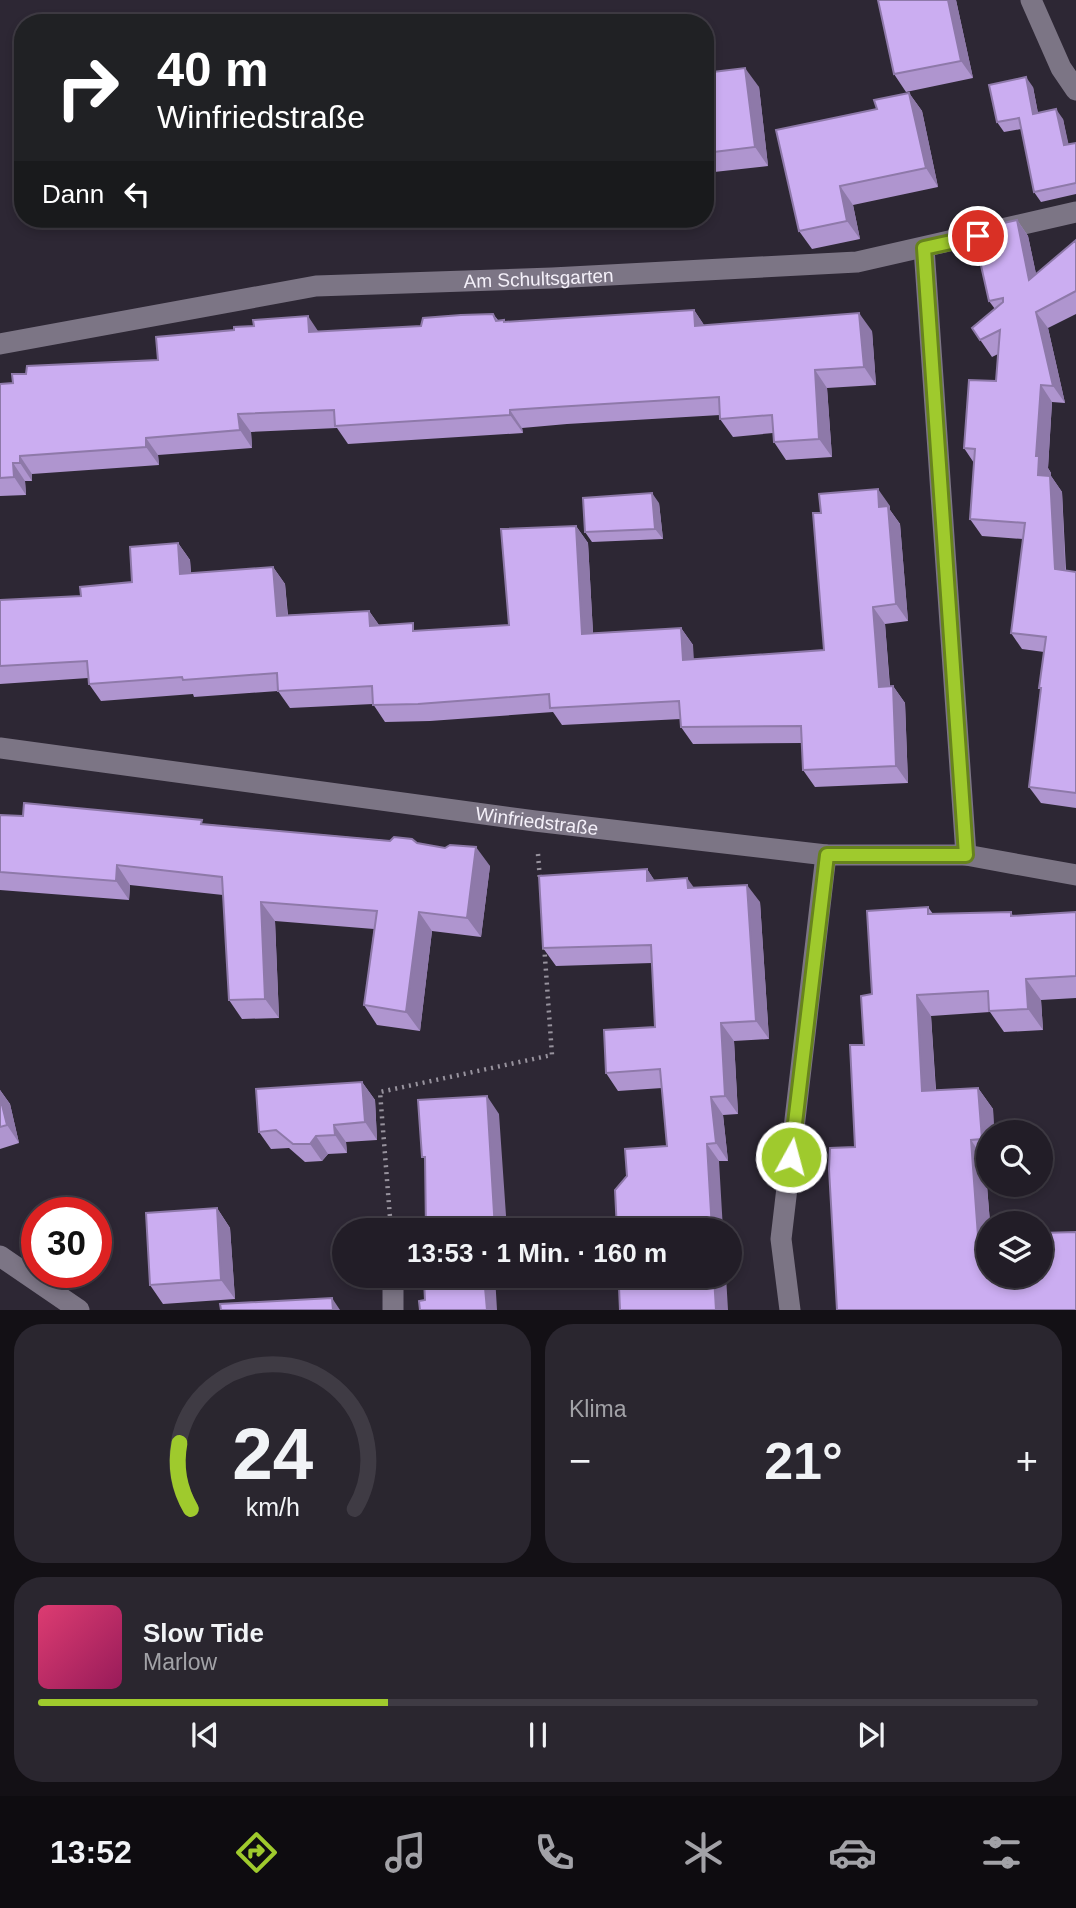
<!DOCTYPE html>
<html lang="de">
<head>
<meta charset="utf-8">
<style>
	body { margin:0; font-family:Helvetica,sans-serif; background:#2a262f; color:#f1f3f6; height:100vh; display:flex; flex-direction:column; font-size:26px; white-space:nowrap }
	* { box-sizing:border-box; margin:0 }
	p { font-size:23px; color:#a2a2a7 }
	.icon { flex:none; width:38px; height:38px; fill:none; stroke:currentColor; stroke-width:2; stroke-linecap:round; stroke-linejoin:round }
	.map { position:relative; height:1310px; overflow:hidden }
	.side { display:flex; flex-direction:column; gap:14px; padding:14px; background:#131015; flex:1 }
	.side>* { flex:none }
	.banner { position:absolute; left:14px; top:14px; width:700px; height:214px; border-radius:28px; box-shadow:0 4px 10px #0003,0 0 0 2px #3f3b44; background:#202124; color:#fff; overflow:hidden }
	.tools { position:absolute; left:976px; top:1120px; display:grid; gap:14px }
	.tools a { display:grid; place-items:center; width:77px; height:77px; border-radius:50%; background:#221d27; box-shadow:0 4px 10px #0003,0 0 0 2px #3f3b44; font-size:35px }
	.speed { position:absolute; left:21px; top:1197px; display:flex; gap:14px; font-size:35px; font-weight:700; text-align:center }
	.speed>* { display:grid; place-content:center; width:91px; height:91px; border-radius:50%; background:#221d27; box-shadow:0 4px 10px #0003,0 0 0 2px #3f3b44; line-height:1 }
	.speed .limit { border:10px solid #d22; background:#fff; color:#111 }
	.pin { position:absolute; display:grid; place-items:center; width:60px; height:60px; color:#fff; margin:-30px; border:4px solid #fff; border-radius:50%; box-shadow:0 2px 7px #0007 }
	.me { position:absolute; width:77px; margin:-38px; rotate:7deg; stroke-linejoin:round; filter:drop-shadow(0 0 5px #0008) }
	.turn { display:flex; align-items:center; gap:24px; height:147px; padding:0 28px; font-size:32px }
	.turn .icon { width:91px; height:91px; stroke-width:2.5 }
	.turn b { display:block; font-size:49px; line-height:60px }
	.then { display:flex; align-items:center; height:66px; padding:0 28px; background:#0003; gap:14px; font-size:26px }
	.big { font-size:52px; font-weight:700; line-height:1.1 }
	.side .tile { flex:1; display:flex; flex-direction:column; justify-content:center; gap:10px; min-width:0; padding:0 24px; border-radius:28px; background:#2a262f }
	.side .dial { align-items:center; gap:0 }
	.dial svg { height:182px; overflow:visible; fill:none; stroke:#3f3b44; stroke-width:7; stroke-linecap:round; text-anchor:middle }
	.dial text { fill:#f1f3f6; stroke:none }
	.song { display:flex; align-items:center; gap:21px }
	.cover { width:84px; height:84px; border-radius:10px; background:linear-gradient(135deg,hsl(340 70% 55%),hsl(330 70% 35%)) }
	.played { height:7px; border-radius:4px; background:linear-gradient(90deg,#9fca2d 35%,#3f3b44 35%) }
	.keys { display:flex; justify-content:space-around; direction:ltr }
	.heat { display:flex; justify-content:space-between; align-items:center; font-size:38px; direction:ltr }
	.side .tiles { flex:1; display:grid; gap:14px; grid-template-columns:1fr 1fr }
	.tile:last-child { grid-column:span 2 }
	.trip { position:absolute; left:332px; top:1218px; width:410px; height:70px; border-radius:35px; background:#221d27; box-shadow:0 4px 10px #0003,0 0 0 2px #3f3b44; font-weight:700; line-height:70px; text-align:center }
	.tab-bar { display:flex; height:112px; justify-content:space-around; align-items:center; background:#0e0c10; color:#a2a2a7 }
	.tab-bar .icon { width:49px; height:49px }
	.tab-bar .selected { color:#9fca2d }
	.tab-bar b { font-size:32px; color:#f1f3f6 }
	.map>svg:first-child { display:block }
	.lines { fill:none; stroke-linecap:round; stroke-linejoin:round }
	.path { stroke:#98939e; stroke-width:4.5; stroke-dasharray:2 5; stroke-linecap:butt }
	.minor { stroke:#7c7585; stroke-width:21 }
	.wall { fill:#af95cf }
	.shaded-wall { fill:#8e79a9 }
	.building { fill:#cbadf1; stroke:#8e79a9; stroke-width:2 }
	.route-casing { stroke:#67831d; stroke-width:18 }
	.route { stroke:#9fca2d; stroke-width:12 }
	.labels { text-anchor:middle; stroke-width:7; stroke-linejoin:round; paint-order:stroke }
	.street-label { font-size:19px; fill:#f4f0f9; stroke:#2d2734 }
</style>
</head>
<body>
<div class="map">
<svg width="1076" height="1310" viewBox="0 0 1076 1310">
	<rect width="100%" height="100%" fill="#2d2734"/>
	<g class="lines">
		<path class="path" d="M538,854L540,880
			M391,1230L380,1092L552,1055L544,944"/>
		<g class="minor">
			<path d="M1031,0L1061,68L1076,90"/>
			<path d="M924,248L966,855"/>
			<path id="s1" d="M0,344L316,286L552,278L857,262L1076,212"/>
			<path id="s2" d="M0,748L535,821L826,855H966L1076,875"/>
			<path d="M0,1256L79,1310"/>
			<path d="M393,1276V1310"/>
			<path d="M790,1310L781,1239L826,855"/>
		</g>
	</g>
	<path class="wall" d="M878,0H956L973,78L906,92L894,74Z
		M705,73L759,87L768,166L705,173Z
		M1033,87L1038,113L1063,119L1068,144L1076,143V194L1041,202L1034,192L1021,129L1004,132L997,122Z
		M909,93L922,111L938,187L853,205L860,239L812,249L799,231L877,109Z
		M1017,220L1028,236L1036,274L1076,240V314L1048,328L1065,403L1052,402L1048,468L1051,473V476L1062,492L1066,570L1076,572V808L1041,803L1029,787L1041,690L1039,688L1044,652L1022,649L1011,633L1023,539L982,536L970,519L974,463L964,448L996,381L998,354L992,357L972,328L995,309L989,301Z
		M694,310L704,325L872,331L876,385L827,388L832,457L786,460L774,442L773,433L733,437L720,419V415L567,424L522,428L523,433L348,444L337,428L251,432L252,448L158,455L159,465L32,474V481H25L26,495L0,496V384L13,383L26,374L158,360L318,332L421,326L493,314L498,320L505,322Z
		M659,503L663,539L592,542L585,532Z
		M890,506V510L900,524L908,621L885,624L890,686H893L905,703L908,783L815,787L803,770L802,743L693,744L681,727V719L562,725L553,712L430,721L385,722L373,704L290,708L278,691L194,697L193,694L101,701L89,684L88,678L0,684V600L81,596L132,582L178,543L190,560L191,573L273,567L285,584L288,615L369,611L379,625L418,631L509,625L576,526L588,543L593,633L681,628L693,645V659L824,650Z
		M0,815L205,824L417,843L490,866L481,937L432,931L420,1031L377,1025L364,1005L374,929L275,921L279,1018L242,1019L229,1000L223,895L130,885L129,900L0,890Z
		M647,869L654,880L760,902L769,1039L734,1041L738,1114L723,1115L728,1161H719L667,1146L662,1088L618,1091L606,1073L655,1027L652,963L556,966L543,948Z
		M928,907L933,914L1011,912L1013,916L1076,912V998L1041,1000L1043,1030L1004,1032L990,1012L931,1016L936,1090L978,1088L993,1109L994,1132H989V1161H985L990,1223H989V1276H1041V1233L1076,1232V1310H837L829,1169L830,1148L855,1147L850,1045H864L861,996L872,994L867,911Z
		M362,1082L375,1100L377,1140L346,1142L347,1153L328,1154L322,1161L305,1162L289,1148L271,1149L259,1132Z
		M0,1090L10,1104L19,1143L0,1149Z
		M217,1208L230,1228L235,1299L163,1304L150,1285Z"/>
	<path class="shaded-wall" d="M948,0H956L973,78L961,61Z
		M745,68L759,87L768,166L755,147Z
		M1026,77L1033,87L1040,124L1033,114Z
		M909,93L922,111L938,187L926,168Z
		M1056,109L1063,119L1071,155L1064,145Z
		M840,186L853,205L860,239L847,221Z
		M1017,220L1028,236L1041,297L1029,280Z
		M694,310L706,328L695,326Z
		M1036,312L1048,328L1065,403L1053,386Z
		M859,313L872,331L876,385L864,367Z
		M308,316L320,334L309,332Z
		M815,370L827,388L832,457L819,439Z
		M1041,385L1052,402L1048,468L1051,473V476L1062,492L1066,586L1055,569L1038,475L1036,456Z
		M510,410L522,428L523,433L510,415Z
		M238,414L251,432L252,448L240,430Z
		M146,438L158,455L159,465L146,447Z
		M20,456L32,474V481L20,463Z
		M13,463L25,481L26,495L14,477Z
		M878,489L890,506V510L900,524L908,621L896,604L879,507Z
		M652,493L659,503L663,539L655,529Z
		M576,526L588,543L594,651L582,634Z
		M178,543L190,560L192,591L180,574Z
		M273,567L285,584L289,633L277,616Z
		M873,607L885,624L891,704L879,687Z
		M369,611L381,628L370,626Z
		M681,628L693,645L695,677L683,660Z
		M893,686L905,703L908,783L896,766Z
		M476,847L490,866L481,937L467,918Z
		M117,865L130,885L129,900L116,881Z
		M647,869L659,887L647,881Z
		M687,878L700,896L688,888Z
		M747,885L760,902L769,1039L756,1021Z
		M261,902L275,921L279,1018L265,999Z
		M419,912L432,931L420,1031L406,1012Z
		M1026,979L1041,1000L1043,1030L1028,1009Z
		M917,995L931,1016L937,1112L922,1091Z
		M721,1023L734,1041L738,1114L725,1096Z
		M362,1082L375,1100L377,1140L365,1122Z
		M978,1088L993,1109L994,1132H989V1149L982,1139Z
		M0,1090L10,1104L19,1143L7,1125L0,1097Z
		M487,1096L499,1114L507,1230H495Z
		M711,1097L723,1115L728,1161L716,1143Z
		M334,1125L346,1142L347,1153L335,1135Z
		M316,1136L328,1154L322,1161L310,1144Z
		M971,1140L985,1161L990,1223H989V1252L978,1236Z
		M707,1144L719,1161L723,1230H712Z
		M217,1208L230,1228L235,1299L221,1280Z
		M484,1276H495L497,1310H487Z
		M714,1276H726L728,1310H716Z
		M332,1298L340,1310H333Z"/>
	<path class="building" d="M878,0H948L961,61L894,74Z
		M745,68L755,147L705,153V73Z
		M1026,77L1033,114L1056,109L1064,145L1076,143V183L1034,192L1019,118L997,122L989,85Z
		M909,93L926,168L840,186L847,221L799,231L776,130L877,109L874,100Z
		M1017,220L1029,280L1076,240V291L1036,312L1053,386L1041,385L1036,456H1039L1038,475L1050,476L1055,569L1076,572V793L1029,787L1041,688H1039L1046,637L1011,633L1025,523L970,519L975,449L964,448L969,380L996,381L1000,330L980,340L972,328L1003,302V298L989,301L973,230Z
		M694,310L695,326L859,313L864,367L815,370L819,439L774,442L772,415L720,419L719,397L555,407L510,410V415L335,426L334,410L238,414L240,430L146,438V447L20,456V463H13L14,477L0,478V384L13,383L12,374H26L27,366L158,360L156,337L234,330V327L254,326L253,320L308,316L309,332L421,326L423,318L461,315L493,314L496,321L504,320V322Z
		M878,489L879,507L888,506L896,604L873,607L876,646L879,687L893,686L896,766L803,770L801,726L681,727L679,701L550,708L549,694L418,704L373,705L372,686L278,691L277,673L183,680L182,677L89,684L87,661L0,666V600L81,596L80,587L132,582L130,547L178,543L180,574L273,567L277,616L369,611L370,626L413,623V631L509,625L501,529L576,526L582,634L681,628L683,660L824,650L813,513H821L819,494Z
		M652,493L655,529L585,532L583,498Z
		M24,803L202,820L201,824L390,841L394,837L412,839L417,843L445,848L450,845L476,847L467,918L419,912L406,1012L364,1005L377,911L261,902L265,999L229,1000L222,877L117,865L116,881L0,872V815L23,816Z
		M647,869V881L687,878L688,888L747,885L756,1021L721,1023L725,1096L711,1097L716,1143L707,1144L712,1230H617L615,1190L627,1176L625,1149L667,1146L660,1069L606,1073L604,1030L655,1027L651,945L543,948L539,876Z
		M928,907V914L1011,912V916L1076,912V976L1026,979L1028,1009L989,1011L988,991L917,995L922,1091L978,1088L982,1139L971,1140L978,1236L989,1235V1276H1041V1233L1076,1232V1310H837L829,1169L830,1148L855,1147L850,1045H864L861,996L872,994L867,911Z
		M362,1082L365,1122L334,1125L335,1135L316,1136L310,1144H293L276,1130L259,1132L256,1089Z
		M487,1096L495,1230H426L425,1157H422L418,1100Z
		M0,1097L7,1125L0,1127Z
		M217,1208L221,1280L150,1285L146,1213Z
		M427,1276H484L487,1310H420L419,1301L425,1300L424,1280H427Z
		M614,1276H714L716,1310H620L619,1287L615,1288Z
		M332,1298L333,1310H221L220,1304Z"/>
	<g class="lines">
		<g class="route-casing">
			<path id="route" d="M791,1157L827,855H966L924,248L978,236"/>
		</g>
		<use href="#route" class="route"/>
	</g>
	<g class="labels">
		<g class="street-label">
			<text dy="7" stroke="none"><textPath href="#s1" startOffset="544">Am Schultsgarten</textPath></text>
			<text dy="7" stroke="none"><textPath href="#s2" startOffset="542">Winfriedstraße</textPath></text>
		</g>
	</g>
</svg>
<div class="tools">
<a><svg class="icon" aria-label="search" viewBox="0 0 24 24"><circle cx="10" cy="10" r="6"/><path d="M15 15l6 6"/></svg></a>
<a><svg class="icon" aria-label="layers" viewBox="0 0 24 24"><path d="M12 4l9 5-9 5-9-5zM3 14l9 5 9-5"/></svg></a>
</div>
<div class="speed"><div class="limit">30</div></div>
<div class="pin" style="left:978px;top:236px;background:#d93025"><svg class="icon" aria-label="arrive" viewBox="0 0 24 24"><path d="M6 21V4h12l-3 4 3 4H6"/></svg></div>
<svg class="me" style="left:791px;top:1157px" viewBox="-20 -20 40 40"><circle r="17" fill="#9fca2d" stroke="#fff" stroke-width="3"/><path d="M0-11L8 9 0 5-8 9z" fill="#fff"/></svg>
<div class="trip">13:53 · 1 Min. · 160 m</div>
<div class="banner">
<div class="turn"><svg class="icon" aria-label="right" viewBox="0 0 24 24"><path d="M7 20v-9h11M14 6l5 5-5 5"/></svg><div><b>40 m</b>Winfriedstraße</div></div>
<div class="then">Dann<svg class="icon" aria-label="left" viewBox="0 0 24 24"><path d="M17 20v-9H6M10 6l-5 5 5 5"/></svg></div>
</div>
</div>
<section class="side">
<div class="tiles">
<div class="tile dial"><svg viewBox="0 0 100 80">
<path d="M14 69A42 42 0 1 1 86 69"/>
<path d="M14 69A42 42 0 0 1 9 40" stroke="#9fca2d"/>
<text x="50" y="56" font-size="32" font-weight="700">24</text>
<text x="50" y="72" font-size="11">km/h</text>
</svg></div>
<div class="tile"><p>Klima</p>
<div class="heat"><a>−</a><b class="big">21°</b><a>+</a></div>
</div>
<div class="tile">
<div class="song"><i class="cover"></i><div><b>Slow Tide</b><p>Marlow</p></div></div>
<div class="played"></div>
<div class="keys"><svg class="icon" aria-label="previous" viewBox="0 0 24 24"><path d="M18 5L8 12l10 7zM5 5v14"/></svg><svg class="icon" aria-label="pause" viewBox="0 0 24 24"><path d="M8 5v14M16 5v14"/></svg><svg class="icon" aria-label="next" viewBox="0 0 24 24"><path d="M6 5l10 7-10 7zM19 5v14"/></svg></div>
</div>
</div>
</section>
<nav class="tab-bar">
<b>13:52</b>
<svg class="icon selected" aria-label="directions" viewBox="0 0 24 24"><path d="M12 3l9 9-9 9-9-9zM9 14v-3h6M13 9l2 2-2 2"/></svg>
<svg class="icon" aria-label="music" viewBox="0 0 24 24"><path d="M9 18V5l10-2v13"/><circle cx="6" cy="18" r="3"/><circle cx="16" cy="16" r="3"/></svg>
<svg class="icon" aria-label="phone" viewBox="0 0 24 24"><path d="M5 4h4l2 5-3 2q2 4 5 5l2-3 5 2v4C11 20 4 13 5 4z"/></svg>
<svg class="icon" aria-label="climate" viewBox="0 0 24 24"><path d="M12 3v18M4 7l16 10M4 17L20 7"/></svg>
<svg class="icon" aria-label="car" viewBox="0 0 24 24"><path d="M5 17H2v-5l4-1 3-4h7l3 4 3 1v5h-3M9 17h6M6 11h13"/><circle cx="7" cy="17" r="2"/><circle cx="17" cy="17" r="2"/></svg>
<svg class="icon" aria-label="filters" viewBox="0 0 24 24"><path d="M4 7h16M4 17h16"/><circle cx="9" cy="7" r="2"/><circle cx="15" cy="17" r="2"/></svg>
</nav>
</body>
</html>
